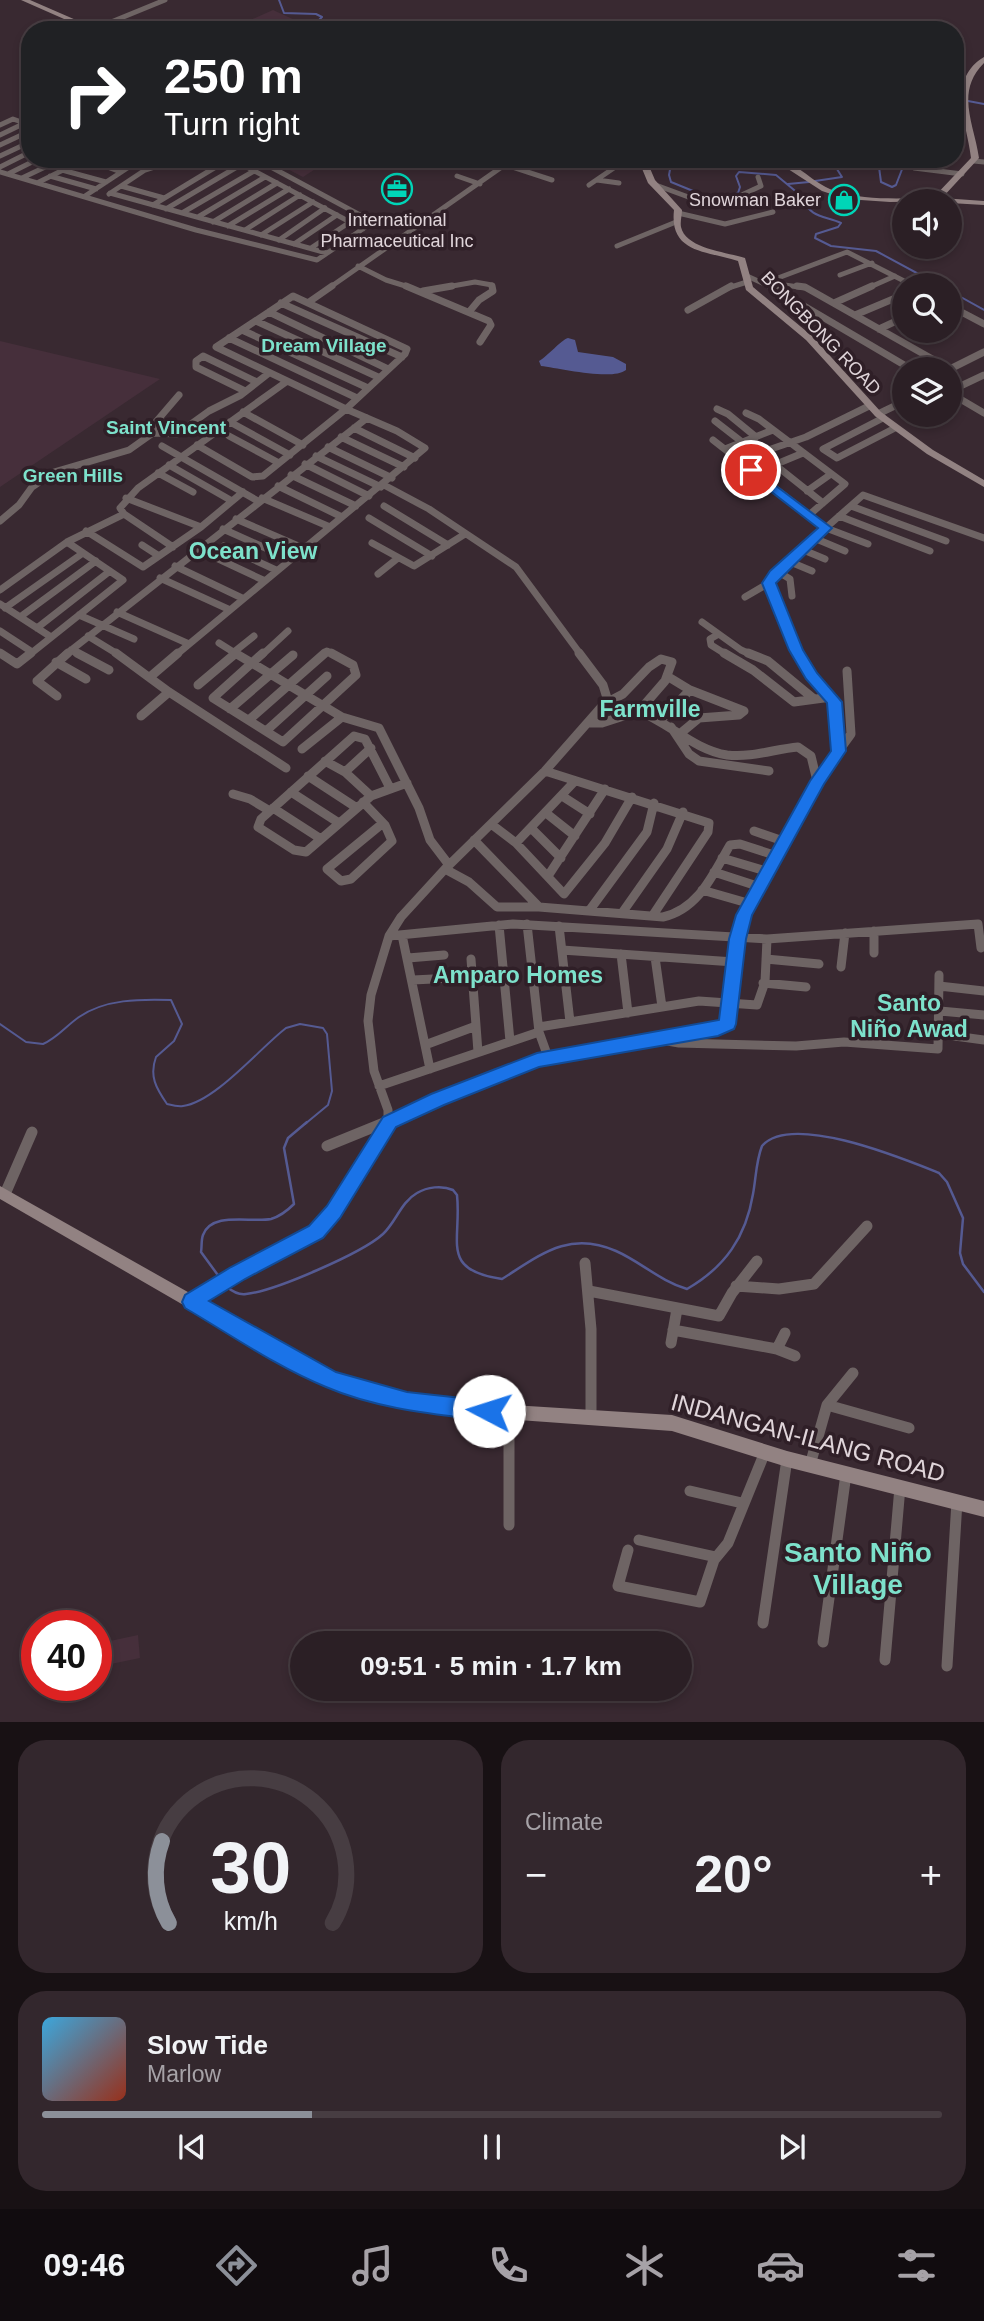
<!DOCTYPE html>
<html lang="en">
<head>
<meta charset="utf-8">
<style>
	body { margin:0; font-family:Arial,sans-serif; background:#33272d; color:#f1f3f6; height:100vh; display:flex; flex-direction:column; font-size:26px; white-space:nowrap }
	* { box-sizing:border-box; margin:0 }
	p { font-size:23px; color:#a6a2a7 }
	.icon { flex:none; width:38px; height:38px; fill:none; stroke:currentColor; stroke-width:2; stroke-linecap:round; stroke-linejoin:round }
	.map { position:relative; height:1722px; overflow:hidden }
	.sheet { display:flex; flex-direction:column; gap:18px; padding:18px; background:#181114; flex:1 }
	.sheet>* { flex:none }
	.guide { position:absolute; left:21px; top:21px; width:943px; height:147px; border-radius:28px; box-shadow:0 4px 10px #0003,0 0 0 2px #473d42; background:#202124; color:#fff; overflow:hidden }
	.tools { position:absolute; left:892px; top:189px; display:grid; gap:14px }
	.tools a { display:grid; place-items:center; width:70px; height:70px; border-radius:50%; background:#2b1f25; box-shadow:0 4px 10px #0003,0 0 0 2px #473d42; font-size:35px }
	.speed { position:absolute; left:21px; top:1610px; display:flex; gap:14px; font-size:35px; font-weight:700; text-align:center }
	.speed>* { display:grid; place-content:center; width:91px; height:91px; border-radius:50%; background:#2b1f25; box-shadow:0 4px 10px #0003,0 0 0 2px #473d42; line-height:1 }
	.speed .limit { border:10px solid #d22; background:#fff; color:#111 }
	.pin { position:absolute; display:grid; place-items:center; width:60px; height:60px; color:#fff; margin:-30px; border:4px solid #fff; border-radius:50%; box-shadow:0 2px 7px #0007 }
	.me { position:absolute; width:77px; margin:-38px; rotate:275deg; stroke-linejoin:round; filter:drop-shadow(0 0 5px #0008) }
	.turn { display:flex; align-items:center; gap:24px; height:147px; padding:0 28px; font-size:32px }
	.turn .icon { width:91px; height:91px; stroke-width:2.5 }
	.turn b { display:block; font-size:49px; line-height:60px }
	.big { font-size:52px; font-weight:600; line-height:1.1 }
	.sheet .card { flex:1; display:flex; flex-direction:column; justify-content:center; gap:10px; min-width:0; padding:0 24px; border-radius:28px; background:#33272d }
	.sheet .dial { align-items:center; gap:0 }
	.dial svg { height:182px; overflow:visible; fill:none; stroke:#473d42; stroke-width:7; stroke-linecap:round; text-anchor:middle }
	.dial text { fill:#f1f3f6; stroke:none }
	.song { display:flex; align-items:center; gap:21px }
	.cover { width:84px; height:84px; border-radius:10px; background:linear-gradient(135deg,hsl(200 70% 55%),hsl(10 70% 35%)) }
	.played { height:7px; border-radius:4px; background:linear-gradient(90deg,#8c9099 30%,#473d42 30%) }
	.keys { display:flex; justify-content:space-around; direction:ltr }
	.heat { display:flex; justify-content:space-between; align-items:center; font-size:38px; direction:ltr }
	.sheet .tiles { flex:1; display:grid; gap:18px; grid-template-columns:1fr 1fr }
	.card:last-child { grid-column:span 2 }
	.trip { position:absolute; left:290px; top:1631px; width:402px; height:70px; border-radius:35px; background:#2b1f25; box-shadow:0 4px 10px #0003,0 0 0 2px #473d42; font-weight:600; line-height:70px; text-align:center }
	.tab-bar { display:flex; height:112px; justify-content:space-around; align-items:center; background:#110c0f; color:#a6a2a7 }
	.tab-bar .icon { width:49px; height:49px }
	.tab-bar .selected { color:#8c9099 }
	.tab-bar b { font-size:32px; color:#f1f3f6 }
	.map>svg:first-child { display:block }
	.built { fill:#462f3b }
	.water { fill:#555a92 }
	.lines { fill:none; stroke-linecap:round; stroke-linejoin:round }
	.stream-far1 { stroke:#555a92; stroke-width:2 }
	.stream { stroke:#555a92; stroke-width:2.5 }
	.street-far3 { stroke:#6e6464; stroke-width:5 }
	.street-far2 { stroke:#6e6464; stroke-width:7 }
	.street-far1 { stroke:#6e6464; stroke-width:9 }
	.street { stroke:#6e6464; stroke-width:11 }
	.secondary { fill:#928282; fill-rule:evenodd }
	.route { fill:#1a73e8; stroke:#114b97; stroke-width:2 }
	.labels { text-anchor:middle; stroke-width:7; stroke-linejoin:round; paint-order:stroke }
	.far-poi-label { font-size:18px; fill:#e0d5da; stroke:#2f1f27; text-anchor:end }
	.far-street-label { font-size:18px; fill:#e0d5da; stroke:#2f1f27 }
	.far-neighbourhood-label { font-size:19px; font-weight:bold; fill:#7de1cb; stroke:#2f1f27 }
	.neighbourhood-label { font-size:23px; font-weight:bold; fill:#7de1cb; stroke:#2f1f27 }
	.near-street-label { font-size:24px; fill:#e0d5da; stroke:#2f1f27 }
	.near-neighbourhood-label { font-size:28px; font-weight:bold; fill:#7de1cb; stroke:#2f1f27 }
</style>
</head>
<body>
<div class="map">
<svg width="984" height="1723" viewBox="0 0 984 1723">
	<rect width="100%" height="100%" fill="#392931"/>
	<path class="built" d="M273,10L297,21L278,22L277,30H228Z
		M268,159H331L303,177Z
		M0,341L160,379L0,487Z
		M138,1635L140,1658L111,1664L110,1641Z"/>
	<path class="water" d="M568,338L575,340L578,352L613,357L626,364V370C612,381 559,368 541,366L539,361C548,356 561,340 568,338Z"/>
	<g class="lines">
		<path class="stream-far1" d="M279,0L284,13L316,14L322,17L315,24H284L281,30
			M968,101L984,104
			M672,159L669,175L671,182L698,193L707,200
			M815,181L842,177L835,166L837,163L879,167L881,182L892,187L896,185L906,159
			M788,184L809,182
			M716,202L738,193L740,187L736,176L739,172L776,175L805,199C808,218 827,216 841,223L838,227L816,234L815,238L831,246L876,251L939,285
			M950,291L984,310
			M0,1024L26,1042L43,1044C57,1038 66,1026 79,1017C105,999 140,999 171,1000L182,1024L174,1041L156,1057C149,1076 156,1088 167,1104C171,1105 178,1107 183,1106C215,1102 260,1048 286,1028L300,1024L323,1028L327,1034L332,1091L328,1105L305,1124"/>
		<path class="stream" d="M220,1278L201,1252C202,1247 201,1240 203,1235C212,1211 251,1223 271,1219C281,1216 287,1211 294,1204L284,1148L288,1138L307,1122
			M227,1287C233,1292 239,1295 246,1294C275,1291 362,1253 383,1234C396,1222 401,1202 417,1193C427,1187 442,1185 453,1190L457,1195C462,1241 439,1270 502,1279C540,1255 569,1230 616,1251C641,1262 660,1281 687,1289C725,1267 746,1237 753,1194C756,1178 756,1161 762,1146C791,1112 904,1159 939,1173L947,1182L963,1218L960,1253L963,1264L984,1292"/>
		<path class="street-far3" d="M94,29L165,0
			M0,125L13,119L30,125
			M0,135L25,123
			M0,145L30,131
			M0,156L30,142
			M85,159L121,172
			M117,159L134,166
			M232,159L363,229
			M974,161L984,162
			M506,165L552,180
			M0,167L30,152
			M914,168L962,174
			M62,170L106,182
			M0,172L196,230L317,260L373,222L256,159
			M8,174L38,159
			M50,176L96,189
			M457,176L480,184
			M22,178L62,159
			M597,180L619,183
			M37,183L85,159
			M653,184L702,202L720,205L761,186L758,177
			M589,185L627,159
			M121,186L164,198
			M110,193L327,253
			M109,194L145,170L179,159
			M85,196L132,165L149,159
			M153,205L229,159
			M166,209L242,164
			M182,213L254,171
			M678,213L725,224L773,212
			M198,217L265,177
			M213,222L277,183
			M228,226L289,189
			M245,230L300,195
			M261,235L313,202
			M279,240L325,208
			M294,244L337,215
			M617,246L676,222
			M311,248L350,222
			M358,266L386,280L412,288
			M840,275L872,263
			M747,276L773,288
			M770,281L847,252L912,285
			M763,282L806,288
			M329,288L513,159
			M441,288L475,282L492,285V288
			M728,288L747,282
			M868,288L895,276"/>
		<path class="street-far2" d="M406,286L489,321L491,325L480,342
			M770,286L911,369
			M797,286L805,287L950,369
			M423,291L452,286
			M293,296L407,349L405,354L346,409L216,347Z
			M309,302L332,286
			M281,303L402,357
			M834,303L872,286
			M950,306L984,324
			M688,310L731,286
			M269,312L388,369
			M469,312L479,300L493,291L492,286
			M855,315L905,294
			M256,321L378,377
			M879,329L905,317
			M242,330L368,388
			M229,338L357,398
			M950,369L984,352
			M245,391L196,367V361L203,356L257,382
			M950,391L984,375
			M950,393L984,413
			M717,409L728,414L756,437
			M243,412L303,445
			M746,413L759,419L845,484L809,515
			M878,414L905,401
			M914,415H918
			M883,418L823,449L837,458L895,428
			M715,421L742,442
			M230,422L290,455
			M354,428L415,458
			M153,433L155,423L179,395
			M229,436L279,463
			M341,437L404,467
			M713,440L826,528L868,544
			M197,445L252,477L263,476L346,409
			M162,446L258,501
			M328,447L392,478
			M725,449L773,430
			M759,452L823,503
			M316,456L381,487
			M739,460L806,437L869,406
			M305,464L369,496
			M169,465L232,501
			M774,465L803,453
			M158,473L193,492
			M291,475L356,506
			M384,485L429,509L516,567L581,655
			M278,486L342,517
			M807,491L831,474
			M126,498L201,527
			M262,498L330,527
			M384,506L448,545
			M851,506L946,541
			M124,514L120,508L138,488L286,382
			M124,514L173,547
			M839,516L930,551
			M369,518L432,556
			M236,519L303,548
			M0,521L19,505L32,487L54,472L129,450L153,433L177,434L209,411L241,395L269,373
			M223,529L290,559
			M86,531L143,567L201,527L243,492
			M814,538L845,551
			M372,543L414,566L465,534
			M142,545L159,556
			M224,546L276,570
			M197,549L263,580
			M801,549L825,559
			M788,561L812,571
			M175,566L242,598
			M777,571L790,579L792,596
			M378,574L398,558
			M160,578L228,609
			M769,583L799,655
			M0,590L67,542L124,514
			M745,597L769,583L777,571L863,495L984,538
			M0,604L51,637
			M5,608L83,553
			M117,612L189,644
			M79,615L134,639
			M20,617L96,561
			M702,622L741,650L752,655
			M37,628L110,571
			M0,631L32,652
			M717,635L710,639L711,645L727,655
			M88,636L119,655
			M219,643L238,655
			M71,650L80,655
			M234,652L254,636
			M0,653L3,655
			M29,655L123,580L67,542
			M65,655L367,418
			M176,655L425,448L397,431L346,409
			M262,655L288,631
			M323,655L327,651L334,655"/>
		<path class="street-far1" d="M0,653L17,664L31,653
			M77,653L109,670
			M116,653L169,692L286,768
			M235,653L342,717L379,728L419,808L430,840L449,865
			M263,653L213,698L283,742L356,675L353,665L331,653
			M579,653L603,685L607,698L604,704
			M724,653L753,670L794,702L831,697
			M748,653L768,661L814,699
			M798,653L811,676L834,702L838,751
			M56,662L86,679
			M667,676L690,690L744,711L739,715L699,718L682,732
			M150,677L178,653
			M198,685L236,653
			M57,696L37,681L68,653
			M230,709L293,655
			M141,716L169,692
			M249,720L325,653
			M661,720L690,690
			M589,723H602L639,711C669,723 695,750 727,755C751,758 775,749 798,747L811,756L817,781
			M671,727L689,754L699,761L769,771
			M266,731L327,676
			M302,749L342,717
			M325,761L345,772L371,796
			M545,771L709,823L708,832L653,915
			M345,772L371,748
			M308,776L357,808
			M390,788L365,739L354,736L261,819L258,827L294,850L306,852L371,796L407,783
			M291,792L339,823
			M233,794L250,799L270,811
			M562,796L590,814
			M363,802L385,825L392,841L351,879L341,881L327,869L383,823
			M273,808L321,839
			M546,813L575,836
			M491,824L516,843L564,894L605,843L632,797
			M532,829L561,858
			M754,831L786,842
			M474,840L539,907
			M516,843L575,781
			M722,858L769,872
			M445,869L469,882L497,907H539L663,917C699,909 713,874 730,845L740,844L777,856
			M714,872L754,885
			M548,876L605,789
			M702,890L751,904
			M589,911L647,832L654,803
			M622,913L667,849L683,812
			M527,924L539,1032L548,1057
			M499,925L510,1041
			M559,926L570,1022
			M874,931V953
			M402,935L430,1069
			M389,936L513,924L767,939L978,924L981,948
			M562,950L734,962
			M621,954L628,1013
			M655,957L662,1007
			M408,958L444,955
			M471,959L478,1052
			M766,959L819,964
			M841,967L845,933
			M413,980L472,977
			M763,983L806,987
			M939,986L984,991
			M940,1011L984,1015
			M539,1027L699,1001L757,1005L765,982L767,939
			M940,1034L984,1040
			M662,1040L679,1043L796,1046L844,1042L938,1049L939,975
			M425,1045L476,1026
			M379,1086L539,1032
			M382,1124L537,1061L718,1029L728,1024L737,939L744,915L817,781L851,734L847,671
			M388,1124V1110L374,1071L368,1021L371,995L389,936L401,917L445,869L545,771L604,704L623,694L649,667L661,659L672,662L665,681L639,711"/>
		<path class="street" d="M327,1146L386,1122
			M5,1194L32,1132
			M585,1263L591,1329V1416
			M736,1286L779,1289L814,1284L867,1226
			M589,1291L719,1316L732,1293L757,1261
			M192,1302L238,1273L316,1232L334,1212L389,1122
			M673,1330L777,1349L795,1356
			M671,1343L677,1309
			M777,1349L785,1333
			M827,1405L909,1428
			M509,1413V1525
			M810,1465L827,1405L853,1373
			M690,1491L742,1503
			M639,1540L716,1557
			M628,1550L618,1586L700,1602L714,1560L728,1543L765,1452
			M763,1623L787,1459
			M823,1642L846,1474
			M885,1660L900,1487
			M947,1666L957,1501"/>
		<path class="secondary" d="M21,0H30L99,30H89Z
			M984,57V63C955,92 974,123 979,158L942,198L984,201V205L950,203V201L890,202L846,199L822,191L785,167L766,159C799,159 807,181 835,191C865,201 902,198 933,198L971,158C967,123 946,80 984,57Z
			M638,159H646L655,180L682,210C682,215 680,222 681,227C686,249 727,252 745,258L753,287L812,336L881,412L933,450L984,480V487L927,454L875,416L806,340L746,290L738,261C708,251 669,254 674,210L648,183Z
			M0,1186L319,1366L378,1388L449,1401L672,1415L787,1451L984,1501V1517L787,1467L672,1431L449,1415L378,1402L308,1377L0,1199Z"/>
	</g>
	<path class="route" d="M751,467L832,528L776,583L803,650L817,673L842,702L846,751L824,784L752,915L746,939L736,1024L734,1029L718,1036L539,1067L444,1105L396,1127L340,1218L323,1238L245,1279L209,1301L336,1372L407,1392L489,1401L496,1404L499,1411L496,1418L489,1421C434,1414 377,1409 326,1387C277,1367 231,1335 185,1308L182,1302L185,1295L231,1267L309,1226L327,1206L383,1117L431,1094L537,1053L719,1020L729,939L736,915L810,781L831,751L827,703L806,679L789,650L762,583L770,571L818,528L747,473L745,470Z"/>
	<defs>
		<g id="office-ring" transform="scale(1.575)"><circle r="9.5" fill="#2f1f27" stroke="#00d5b7" stroke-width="1.5"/><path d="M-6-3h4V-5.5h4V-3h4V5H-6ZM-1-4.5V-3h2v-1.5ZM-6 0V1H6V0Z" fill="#00d5b7"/></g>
		<g id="shop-ring" transform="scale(1.575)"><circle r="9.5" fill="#2f1f27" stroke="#00d5b7" stroke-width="1.5"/><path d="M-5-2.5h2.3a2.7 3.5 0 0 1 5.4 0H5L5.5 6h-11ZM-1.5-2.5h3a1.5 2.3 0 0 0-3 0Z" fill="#00d5b7"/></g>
	</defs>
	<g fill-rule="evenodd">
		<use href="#office-ring" x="397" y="189"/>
		<use href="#shop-ring" x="844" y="200"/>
	</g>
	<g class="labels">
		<g class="far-poi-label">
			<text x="821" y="206">Snowman Baker</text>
			<text x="397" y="226" text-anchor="middle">International<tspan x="397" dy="21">Pharmaceutical Inc</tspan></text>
		</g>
		<g class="far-street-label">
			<text transform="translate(821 333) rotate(46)" y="6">BONGBONG ROAD</text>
		</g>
		<g class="far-neighbourhood-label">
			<text x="324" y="352">Dream Village</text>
			<text x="166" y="434">Saint Vincent</text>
			<text x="73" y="482">Green Hills</text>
		</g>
		<g class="neighbourhood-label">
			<text x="253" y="559">Ocean View</text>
			<text x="650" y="717">Farmville</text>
			<text x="518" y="983">Amparo Homes</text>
			<text x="909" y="1011">Santo<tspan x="909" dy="26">Niño Awad</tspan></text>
		</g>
		<g class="near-street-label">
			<text transform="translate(808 1438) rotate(15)" y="8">INDANGAN-ILANG ROAD</text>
		</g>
		<g class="near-neighbourhood-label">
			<text x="858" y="1562">Santo Niño<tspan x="858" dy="32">Village</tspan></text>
		</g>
	</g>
</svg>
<div class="tools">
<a><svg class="icon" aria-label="sound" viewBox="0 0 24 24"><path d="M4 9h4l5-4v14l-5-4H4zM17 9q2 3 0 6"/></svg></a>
<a><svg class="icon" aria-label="search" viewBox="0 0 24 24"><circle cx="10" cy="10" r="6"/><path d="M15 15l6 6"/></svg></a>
<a><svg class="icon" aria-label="layers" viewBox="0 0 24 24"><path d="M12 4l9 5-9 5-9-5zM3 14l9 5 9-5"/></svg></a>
</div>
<div class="speed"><div class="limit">40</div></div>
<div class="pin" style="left:751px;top:470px;background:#d93025"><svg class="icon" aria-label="arrive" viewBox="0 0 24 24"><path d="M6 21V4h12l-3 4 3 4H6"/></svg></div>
<svg class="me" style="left:489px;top:1411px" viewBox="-20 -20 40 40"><circle r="19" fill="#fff"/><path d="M0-13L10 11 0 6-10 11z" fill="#1a73e8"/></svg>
<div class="trip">09:51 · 5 min · 1.7 km</div>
<div class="guide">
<div class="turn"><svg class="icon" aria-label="right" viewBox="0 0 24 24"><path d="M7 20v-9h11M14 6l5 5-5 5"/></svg><div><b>250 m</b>Turn right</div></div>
</div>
</div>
<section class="sheet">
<div class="tiles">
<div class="card dial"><svg viewBox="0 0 100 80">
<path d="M14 69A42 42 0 1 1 86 69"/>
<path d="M14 69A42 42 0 0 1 11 33" stroke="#8c9099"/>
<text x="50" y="56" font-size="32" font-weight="700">30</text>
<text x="50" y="72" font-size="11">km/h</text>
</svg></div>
<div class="card"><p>Climate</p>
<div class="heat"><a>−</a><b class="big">20°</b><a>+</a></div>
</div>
<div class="card">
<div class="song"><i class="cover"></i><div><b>Slow Tide</b><p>Marlow</p></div></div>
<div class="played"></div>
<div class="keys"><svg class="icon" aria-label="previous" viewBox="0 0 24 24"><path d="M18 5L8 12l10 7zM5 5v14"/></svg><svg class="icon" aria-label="pause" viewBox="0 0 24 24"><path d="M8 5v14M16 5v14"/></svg><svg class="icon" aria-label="next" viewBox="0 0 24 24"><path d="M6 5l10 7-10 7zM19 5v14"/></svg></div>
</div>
</div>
</section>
<nav class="tab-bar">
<b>09:46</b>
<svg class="icon selected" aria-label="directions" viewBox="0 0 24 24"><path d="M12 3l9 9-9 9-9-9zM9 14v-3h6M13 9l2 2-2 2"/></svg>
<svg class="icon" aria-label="music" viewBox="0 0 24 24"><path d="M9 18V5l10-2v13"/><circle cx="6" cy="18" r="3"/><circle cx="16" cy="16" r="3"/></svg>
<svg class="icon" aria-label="phone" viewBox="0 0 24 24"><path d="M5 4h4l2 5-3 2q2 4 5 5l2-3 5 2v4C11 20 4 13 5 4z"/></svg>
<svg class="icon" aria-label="climate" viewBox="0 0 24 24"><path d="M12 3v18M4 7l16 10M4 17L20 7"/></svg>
<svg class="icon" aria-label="car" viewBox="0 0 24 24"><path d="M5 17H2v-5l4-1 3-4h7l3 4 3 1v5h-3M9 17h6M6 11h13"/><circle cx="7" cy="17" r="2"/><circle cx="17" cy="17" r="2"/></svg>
<svg class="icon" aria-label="filters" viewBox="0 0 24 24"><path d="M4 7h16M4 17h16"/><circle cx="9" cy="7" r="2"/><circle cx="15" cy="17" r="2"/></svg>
</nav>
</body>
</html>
